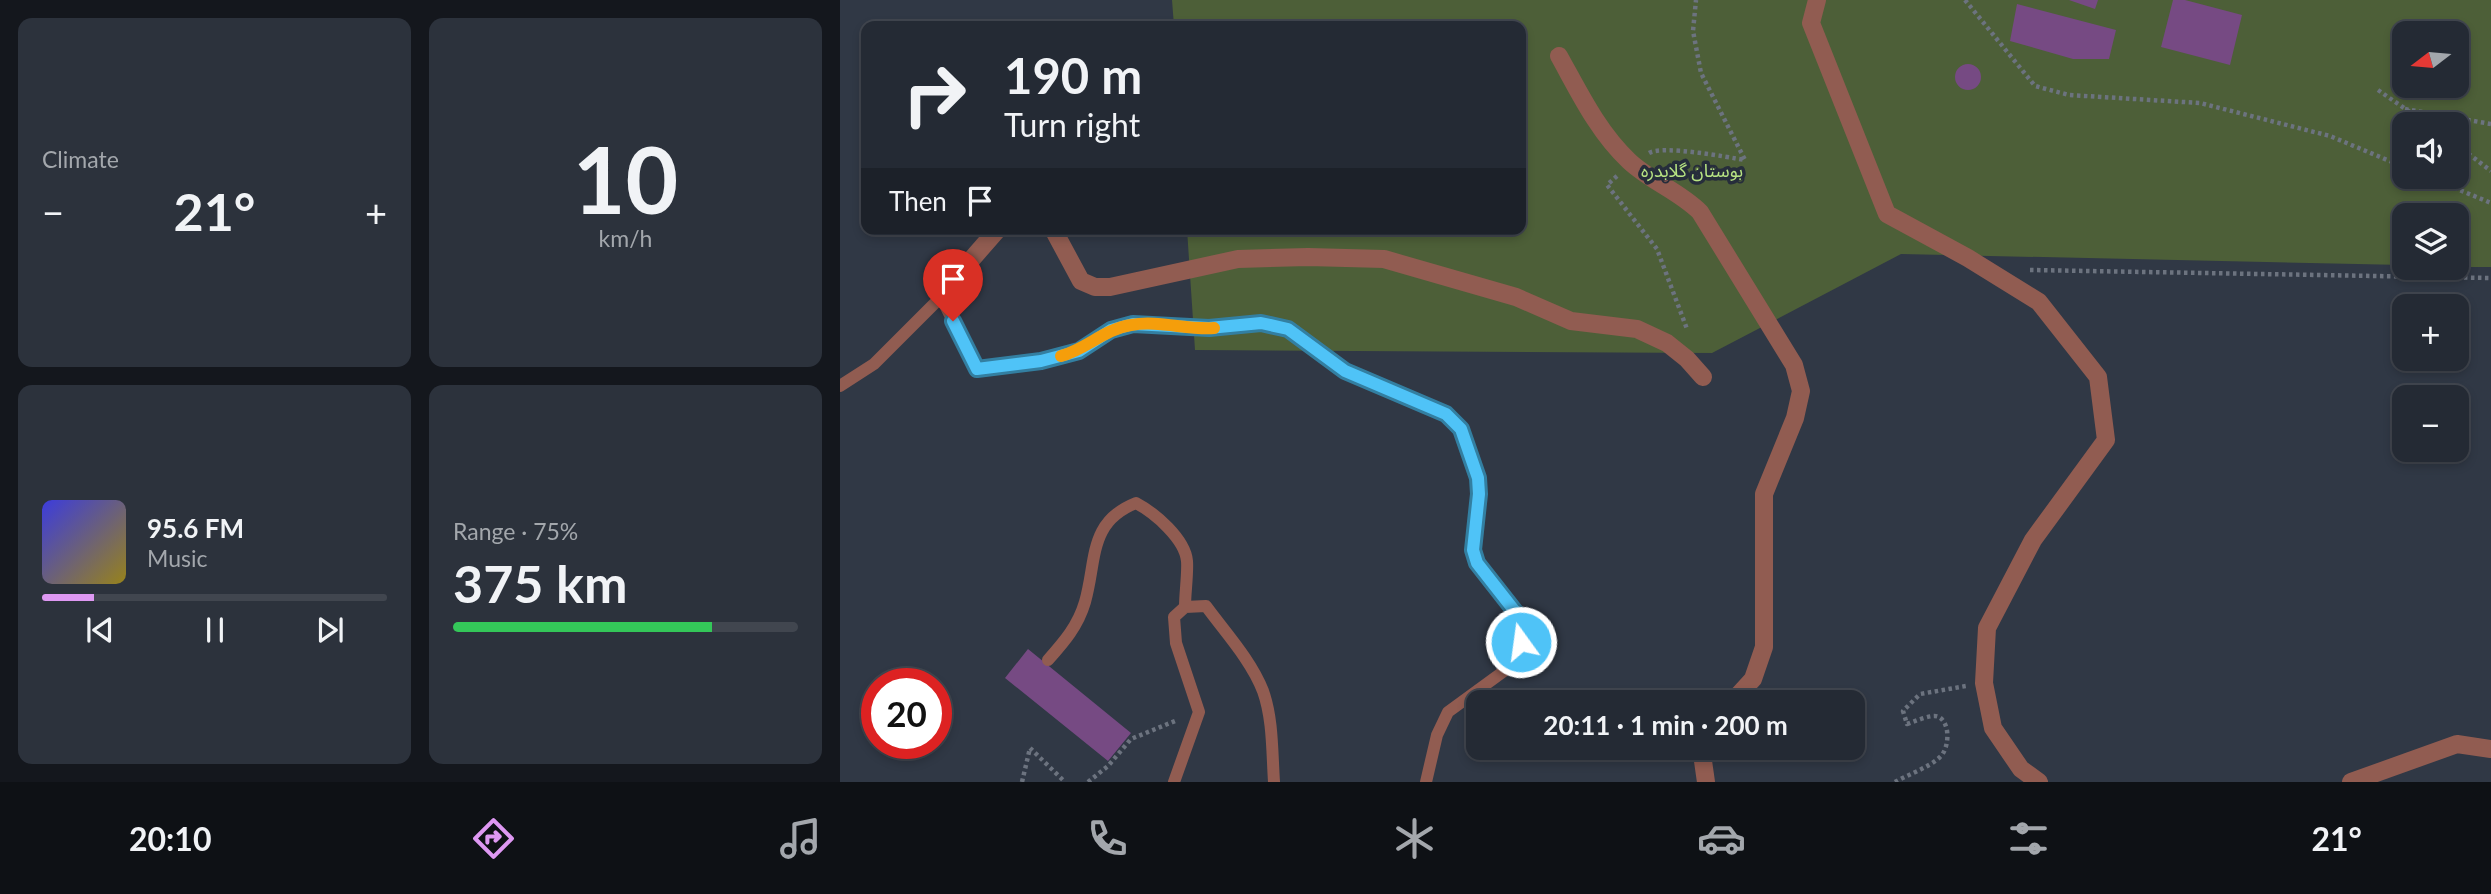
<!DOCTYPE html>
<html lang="en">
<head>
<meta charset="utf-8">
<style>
	body { margin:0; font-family:Lato,"Noto Sans Arabic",sans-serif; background:#2c323c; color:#f1f3f6; height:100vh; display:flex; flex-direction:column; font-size:26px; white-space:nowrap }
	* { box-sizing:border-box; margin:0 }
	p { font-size:23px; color:#a3a7ac }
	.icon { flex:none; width:38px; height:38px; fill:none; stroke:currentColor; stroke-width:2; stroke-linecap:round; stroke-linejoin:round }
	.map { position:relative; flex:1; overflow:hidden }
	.sheet { display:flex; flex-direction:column; gap:18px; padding:18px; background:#14171d; width:840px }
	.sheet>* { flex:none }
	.banner { position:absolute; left:21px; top:21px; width:665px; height:214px; border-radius:14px; box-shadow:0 4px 10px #0003,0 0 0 2px #41464f; background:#242a34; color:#f1f3f6; overflow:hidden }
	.needle { width:46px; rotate:254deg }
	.controls { position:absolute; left:1552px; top:21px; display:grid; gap:14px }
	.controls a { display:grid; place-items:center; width:77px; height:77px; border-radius:14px; background:#242a34; box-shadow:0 4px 10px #0003,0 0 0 2px #41464f; font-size:35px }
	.speed { position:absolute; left:21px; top:668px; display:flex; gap:14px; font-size:35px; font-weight:700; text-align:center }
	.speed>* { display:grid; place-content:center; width:91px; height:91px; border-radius:50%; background:#242a34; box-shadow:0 4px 10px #0003,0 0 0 2px #41464f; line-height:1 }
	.speed .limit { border:10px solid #d22; background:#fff; color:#111 }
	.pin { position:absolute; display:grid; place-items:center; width:60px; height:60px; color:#fff; margin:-72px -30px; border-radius:50% 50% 50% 0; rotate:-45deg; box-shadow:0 0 7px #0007 }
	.pin .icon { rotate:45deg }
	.me { position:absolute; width:77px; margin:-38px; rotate:346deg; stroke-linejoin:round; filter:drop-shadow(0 0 5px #0008) }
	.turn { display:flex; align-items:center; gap:24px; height:147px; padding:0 28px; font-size:32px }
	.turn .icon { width:91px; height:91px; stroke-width:2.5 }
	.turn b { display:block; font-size:49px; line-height:60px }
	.then { display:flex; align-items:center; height:66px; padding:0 28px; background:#0003; gap:14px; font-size:26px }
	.big { font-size:52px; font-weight:700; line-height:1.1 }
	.sheet .card { flex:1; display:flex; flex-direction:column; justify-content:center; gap:10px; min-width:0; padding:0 24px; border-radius:14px; background:#2c323c }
	.sheet .dial { align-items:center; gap:0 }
	.dial b { font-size:91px; line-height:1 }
	.song { display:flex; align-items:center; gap:21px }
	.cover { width:84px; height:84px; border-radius:10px; background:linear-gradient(135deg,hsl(240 70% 55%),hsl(50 70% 35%)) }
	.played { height:7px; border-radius:4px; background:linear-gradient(90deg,#de98f2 15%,#41464f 15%) }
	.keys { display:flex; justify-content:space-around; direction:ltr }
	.heat { display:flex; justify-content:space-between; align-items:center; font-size:38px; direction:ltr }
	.charge { height:10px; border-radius:5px; background:linear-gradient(90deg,#34c759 75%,#41464f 0) }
	.sheet .tiles { flex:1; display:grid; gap:18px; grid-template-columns:repeat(2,1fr) }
	.trip { position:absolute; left:626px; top:690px; width:399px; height:70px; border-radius:14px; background:#242a34; box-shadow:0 4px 10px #0003,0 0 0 2px #41464f; font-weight:700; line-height:70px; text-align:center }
	.menu { display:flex; height:112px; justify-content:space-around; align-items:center; background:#0e1115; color:#a3a7ac }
	.menu .icon { width:49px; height:49px }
	.menu .active { color:#de98f2 }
	.menu b { font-size:32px; color:#f1f3f6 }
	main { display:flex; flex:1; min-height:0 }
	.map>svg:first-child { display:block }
	.green { fill:#4d5f38; fill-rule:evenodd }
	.building { fill:#764a83 }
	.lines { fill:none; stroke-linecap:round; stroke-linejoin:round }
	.path { stroke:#6c737f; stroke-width:4.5; stroke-dasharray:3.5 3.5; stroke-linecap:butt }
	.lane { stroke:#915c51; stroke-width:12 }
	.street { stroke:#915c51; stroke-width:18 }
	.route-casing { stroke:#337fa1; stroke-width:18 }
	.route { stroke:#4fc3f7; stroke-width:12 }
	.slow { stroke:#f59e0b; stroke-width:12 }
	.labels { text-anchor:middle; stroke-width:7; stroke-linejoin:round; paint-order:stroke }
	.park-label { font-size:18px; fill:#b8e483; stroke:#262d3b }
</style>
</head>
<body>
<main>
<section class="sheet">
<div class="tiles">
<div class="card"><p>Climate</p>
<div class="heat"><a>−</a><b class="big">21°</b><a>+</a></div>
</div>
<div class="card dial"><b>10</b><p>km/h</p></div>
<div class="card">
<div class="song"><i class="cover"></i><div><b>95.6 FM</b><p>Music</p></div></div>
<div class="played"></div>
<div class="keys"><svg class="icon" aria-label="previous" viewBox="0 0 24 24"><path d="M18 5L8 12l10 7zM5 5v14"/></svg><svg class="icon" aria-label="pause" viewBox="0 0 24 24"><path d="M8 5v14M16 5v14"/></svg><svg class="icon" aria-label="next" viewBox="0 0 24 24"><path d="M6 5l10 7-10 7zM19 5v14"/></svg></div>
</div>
<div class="card"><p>Range · 75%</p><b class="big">375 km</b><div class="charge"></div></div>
</div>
</section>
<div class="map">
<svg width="1651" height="782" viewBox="0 0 1651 782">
	<rect width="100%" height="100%" fill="#303845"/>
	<path class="green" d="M332,0H1651V267H1617V215H1564V265L1061,254L872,353L355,350L347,229H681V26H334ZM1564,33H1617V86H1564ZM1564,124H1617V177H1564Z"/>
	<path class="building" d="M1229,0H1258L1255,9Z
		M1333,0H1345L1402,15L1390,65L1321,47Z
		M1177,4L1276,30L1269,59H1233L1170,41Z
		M1115 77a13 13 0 1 1 26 0a13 13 0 1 1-26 0Z
		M188,649L291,733L268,761L165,678Z"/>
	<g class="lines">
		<path class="path" d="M1125,0L1195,86L1229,95L1360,103L1490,136L1564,167
			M1538,90L1587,124
			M1565,109L1651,124
			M1617,145L1651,171
			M809,153C823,145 887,157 905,160L861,73L853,31L856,0
			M777,176L767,185L817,249L847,329
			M1588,177L1651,203
			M1190,270L1651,278
			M182,782L190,748L225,782
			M248,782L268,766L291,739L335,721
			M1055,782C1069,774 1088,768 1100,757C1109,749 1111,724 1099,717C1092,713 1074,722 1067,724L1063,711L1080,694L1126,686"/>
		<path class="lane" d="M101,297L137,369L201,361L238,351L271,330L293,324L369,328L421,323L448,329L505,371L606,414L621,429L638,478L639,494L633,550L637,563L677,614L683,628L680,656L671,666L608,712L597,735L586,782
			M0,386L34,364L101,297L131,260
			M208,660C224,642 238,626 245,602C257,560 248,522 296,503C315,513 345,539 347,561C348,573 345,593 345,607
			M334,782L359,712L336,643L334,617L345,607L366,606C385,632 411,660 423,691C433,719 432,752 434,782"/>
		<path class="street" d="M977,0L971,23L1047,214L1128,258L1199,302L1258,377L1266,440L1193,540L1147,628L1144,683L1153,728L1181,769L1199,782
			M719,56C739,92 758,132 789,161C810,181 839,191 860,212L954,365L961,391L955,418L924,494V647L913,679L892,702
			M213,229L241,281L255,287H270L398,259L468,257L544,259L676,297L731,321L797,329L827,343L847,359L863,377
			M131,260L158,229
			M861,747L866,782
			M1511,782L1617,744L1651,749"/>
	</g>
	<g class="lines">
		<g class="route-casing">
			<path id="route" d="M113,321L137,369L201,361L239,351L271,330L293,324L369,328L421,323L448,329L505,371L606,414L621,429L638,478L639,494L633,550L637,563L677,614L683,628L681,642"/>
		</g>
		<use href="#route" class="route"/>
		<path class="slow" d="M221,356C247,349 264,329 291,325C318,320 347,330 374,328"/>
	</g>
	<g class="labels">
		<g class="park-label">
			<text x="852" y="177">بوستان گلابدره</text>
		</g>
	</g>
</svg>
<div class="controls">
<a><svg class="needle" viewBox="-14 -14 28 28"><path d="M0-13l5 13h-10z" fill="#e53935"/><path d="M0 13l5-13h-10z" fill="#a3a7ac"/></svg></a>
<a><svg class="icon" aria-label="sound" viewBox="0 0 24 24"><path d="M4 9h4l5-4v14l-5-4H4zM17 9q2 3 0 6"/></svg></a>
<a><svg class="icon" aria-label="layers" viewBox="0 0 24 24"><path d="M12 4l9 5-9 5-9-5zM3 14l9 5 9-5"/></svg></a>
<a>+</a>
<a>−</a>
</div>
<div class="speed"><div class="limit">20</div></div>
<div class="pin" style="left:113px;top:321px;background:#d93025"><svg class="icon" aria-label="arrive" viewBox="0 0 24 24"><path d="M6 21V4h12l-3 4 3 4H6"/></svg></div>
<svg class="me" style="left:681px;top:642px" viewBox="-20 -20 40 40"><circle r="17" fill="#4fc3f7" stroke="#fff" stroke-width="3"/><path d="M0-11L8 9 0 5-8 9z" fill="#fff"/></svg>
<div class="trip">20:11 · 1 min · 200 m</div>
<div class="banner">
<div class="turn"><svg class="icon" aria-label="right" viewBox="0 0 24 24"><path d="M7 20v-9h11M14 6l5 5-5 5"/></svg><div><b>190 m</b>Turn right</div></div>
<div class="then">Then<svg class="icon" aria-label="arrive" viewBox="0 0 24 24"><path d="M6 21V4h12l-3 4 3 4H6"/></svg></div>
</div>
</div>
</main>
<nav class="menu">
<b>20:10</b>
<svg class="icon active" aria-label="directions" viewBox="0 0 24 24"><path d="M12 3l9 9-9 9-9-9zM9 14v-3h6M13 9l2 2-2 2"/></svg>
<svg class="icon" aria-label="music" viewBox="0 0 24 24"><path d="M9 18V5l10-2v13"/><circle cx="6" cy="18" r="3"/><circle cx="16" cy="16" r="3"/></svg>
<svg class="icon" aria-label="phone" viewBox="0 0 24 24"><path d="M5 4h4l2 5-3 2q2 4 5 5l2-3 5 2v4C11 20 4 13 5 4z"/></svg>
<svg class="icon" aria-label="climate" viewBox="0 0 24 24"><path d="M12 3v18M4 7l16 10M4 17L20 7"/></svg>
<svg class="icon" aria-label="car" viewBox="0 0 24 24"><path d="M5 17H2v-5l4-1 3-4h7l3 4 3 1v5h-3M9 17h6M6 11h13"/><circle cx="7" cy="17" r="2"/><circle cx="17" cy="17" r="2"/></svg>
<svg class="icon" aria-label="filters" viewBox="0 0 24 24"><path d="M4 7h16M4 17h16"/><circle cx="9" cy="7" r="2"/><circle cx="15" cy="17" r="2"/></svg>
<b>21°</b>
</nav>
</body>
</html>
